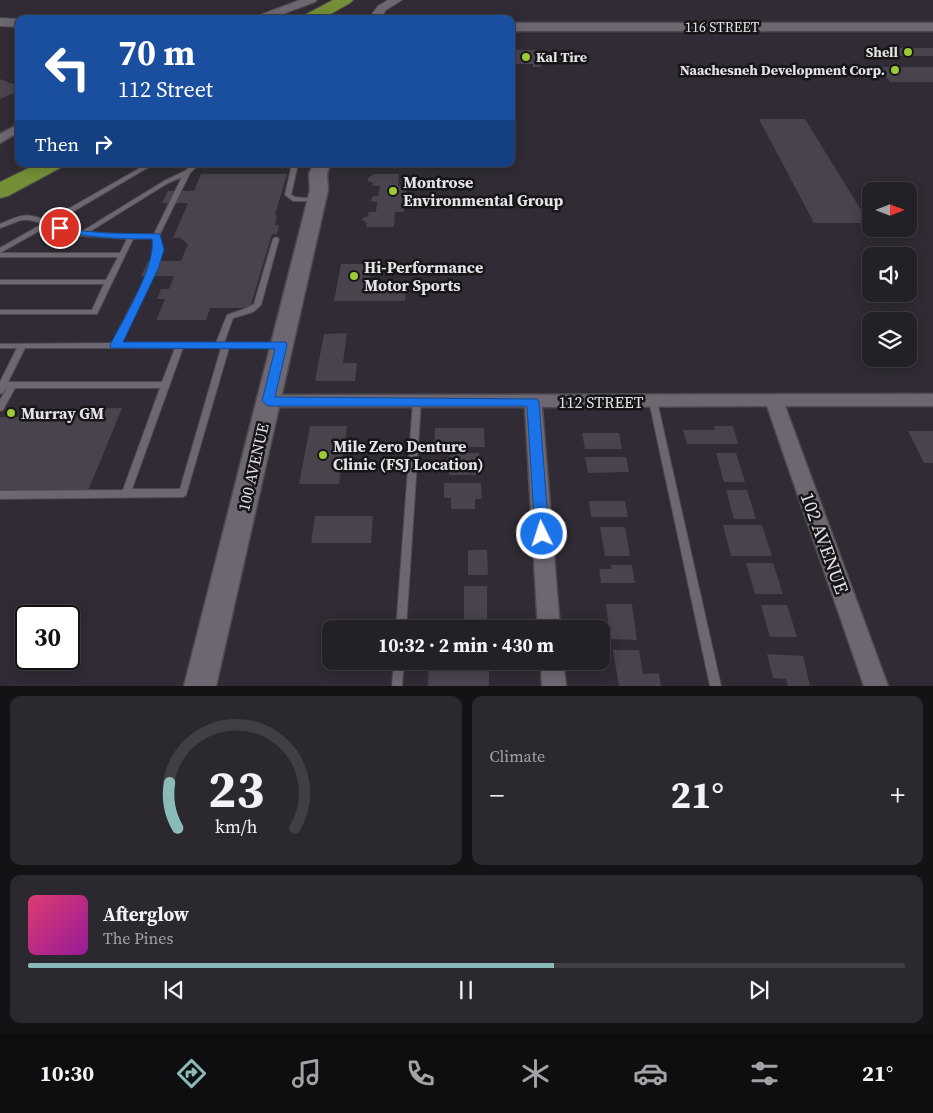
<!DOCTYPE html>
<html lang="en">
<head>
<meta charset="utf-8">
<style>
	body { margin:0; font-family:"Source Serif 4",serif; background:#2c282f; color:#f1f3f6; height:100vh; display:flex; flex-direction:column; font-size:19px; white-space:nowrap }
	* { box-sizing:border-box; margin:0 }
	p { font-size:16px; color:#a3a3a7 }
	.icon { flex:none; width:28px; height:28px; fill:none; stroke:currentColor; stroke-width:2; stroke-linecap:round; stroke-linejoin:round }
	.map { position:relative; height:686px; overflow:hidden }
	.side { display:flex; flex-direction:column; gap:10px; padding:10px; background:#141215; flex:1 }
	.side>* { flex:none }
	.top-card { position:absolute; left:15px; top:15px; width:500px; height:152px; border-radius:10px; box-shadow:0 2px 12px #0003,0 0 0 1px #413e44; background:#1a4fa0; color:#fff; overflow:hidden }
	.needle { width:32px; rotate:90deg }
	.controls { position:absolute; left:862px; top:182px; display:grid; gap:10px }
	.controls a { display:grid; place-items:center; width:55px; height:55px; border-radius:10px; background:#242027; box-shadow:0 2px 12px #0003,0 0 0 1px #413e44; font-size:25px }
	.speed { position:absolute; left:15px; top:605px; display:flex; gap:10px; font-size:25px; font-weight:700; text-align:center }
	.speed>* { display:grid; place-content:center; width:65px; height:65px; border-radius:50%; background:#242027; box-shadow:0 2px 12px #0003,0 0 0 1px #413e44; line-height:1 }
	.speed .limit { border:2px solid #111; border-radius:8px; background:#fff; color:#111 }
	.pin { position:absolute; display:grid; place-items:center; width:42px; height:42px; color:#fff; margin:-21px; border:2px solid #fff; border-radius:50%; box-shadow:0 1px 5px #0007 }
	.me { position:absolute; width:55px; margin:-28px; rotate:356deg; stroke-linejoin:round; filter:drop-shadow(0 0 4px #0008) }
	.turn { display:flex; align-items:center; gap:18px; height:105px; padding:0 20px; font-size:22px }
	.turn .icon { width:65px; height:65px; stroke-width:2.5 }
	.turn b { display:block; font-size:35px; line-height:42px }
	.then { display:flex; align-items:center; height:48px; padding:0 20px; background:#0003; gap:10px; font-size:19px }
	.big { font-size:38px; font-weight:700; line-height:1.1 }
	.side .card { flex:1; display:flex; flex-direction:column; justify-content:center; gap:8px; min-width:0; padding:0 18px; border-radius:10px; background:#2c282f }
	.side .dial { align-items:center; gap:0 }
	.dial svg { height:130px; overflow:visible; fill:none; stroke:#413e44; stroke-width:7; stroke-linecap:round; text-anchor:middle }
	.dial text { fill:#f1f3f6; stroke:none }
	.song { display:flex; align-items:center; gap:15px }
	.cover { width:60px; height:60px; border-radius:8px; background:linear-gradient(135deg,hsl(340 70% 55%),hsl(300 70% 35%)) }
	.played { height:5px; border-radius:2px; background:linear-gradient(90deg,#8bbbb9 60%,#413e44 60%) }
	.keys { display:flex; justify-content:space-around; direction:ltr }
	.heat { display:flex; justify-content:space-between; align-items:center; font-size:28px; direction:ltr }
	.side .tiles { flex:1; display:grid; gap:10px; grid-template-columns:1fr 1fr }
	.card:last-child { grid-column:span 2 }
	.trip { position:absolute; left:322px; top:620px; width:288px; height:50px; border-radius:10px; background:#242027; box-shadow:0 2px 12px #0003,0 0 0 1px #413e44; font-weight:700; line-height:50px; text-align:center }
	.menu { display:flex; height:80px; justify-content:space-around; align-items:center; background:#0e0d10; color:#a3a3a7 }
	.menu .icon { width:35px; height:35px }
	.menu .current { color:#8bbbb9 }
	.menu b { font-size:22px; color:#f1f3f6 }
	.map>svg:first-child { display:block }
	.building { fill:#48434c }
	.lines { fill:none; stroke-linecap:round; stroke-linejoin:round }
	.service-casing { stroke:#4d4a50; stroke-width:2 }
	.minor-casing { stroke:#4d4a50; stroke-width:3 }
	.tertiary-casing { stroke:#4d4a50; stroke-width:2 }
	.secondary-casing { stroke:#4d4a50; stroke-width:3 }
	.trunk-casing { stroke:#4d4a50; stroke-width:2 }
	.service { fill:#6d6771; fill-rule:evenodd }
	.minor { fill:#6d6771; fill-rule:evenodd }
	.tertiary { fill:#6d6771; fill-rule:evenodd }
	.secondary { fill:#6d6771; fill-rule:evenodd }
	.trunk { fill:#748f36; fill-rule:evenodd }
	.route { fill:#1a73e8; stroke:#114b97 }
	.poi-dot { fill:#9cca32; stroke:#171518; stroke-width:2 }
	.labels { text-anchor:middle; stroke-width:5; stroke-linejoin:round; paint-order:stroke }
	.far-street-label { font-size:14px; fill:#e5e2e8; stroke:#171518 }
	.far-poi-label { font-size:14px; font-weight:bold; fill:#e5e2e8; stroke:#171518; text-anchor:end }
	.poi-label { font-size:16px; font-weight:bold; fill:#e5e2e8; stroke:#171518; text-anchor:start }
	.street-label { font-size:16px; fill:#e5e2e8; stroke:#171518 }
	.near-street-label { font-size:19px; fill:#e5e2e8; stroke:#171518 }
</style>
</head>
<body>
<div class="map">
<svg width="933" height="686" viewBox="0 0 933 686">
	<rect width="100%" height="100%" fill="#302b34"/>
	<path class="building" d="M879,48H933V56H886Z
		M511,50H539L541,67H533V64H511Z
		M878,67H933V82H890Z
		M0,79L19,86V91L0,99Z
		M759,119H805L869,223H814Z
		M201,174H287L275,215H277L275,225H279L277,234H272L250,308H210L206,320H156L165,299H157L161,289H169L174,276H141L148,261H181L188,244L180,238H173L188,203H162L168,191H194Z
		M374,174H399L398,186H407L404,212H395L394,227H366L367,223L362,220L363,218L368,216L369,212H376L377,202L370,201L373,196H378L380,186H372L373,183L368,181V178Z
		M341,264H371L368,288H406L405,301H334Z
		M347,333L343,363H357L355,381H315L324,334Z
		M122,408L88,491H0V417H21L26,409Z
		M310,426H347L339,484H299Z
		M714,426H733L738,444H687L683,430H715Z
		M435,428H484L485,447H434Z
		M908,431H933V463H924Z
		M582,433H619L622,449H585Z
		M450,453H479V475H449Z
		M716,453H736L745,482H724Z
		M585,457H626L629,472L588,473Z
		M444,483H481L482,499H475V509H451V498H444Z
		M726,490H747L756,519H734Z
		M589,501H625L628,517H591Z
		M315,516H373L371,543H311Z
		M723,525H762L772,556H731Z
		M600,527H625L630,556H605Z
		M468,550H487L488,575H468Z
		M746,563H773L783,594H755Z
		M611,565H632L635,583H601L599,569H611Z
		M464,586H487V619H464Z
		M606,604H632L637,640L610,639Z
		M761,605H787L797,637H770Z
		M613,650H639L643,674L659,673L661,686H619Z
		M767,654L803,656L810,686H788L786,679L773,678Z
		M429,661H489V686H428Z"/>
	<g class="lines">
		<g class="service-casing">
			<path id="service" d="M147,164H154L52,224L81,232L164,181L185,171L193,164H199L190,173L159,236L161,249L156,269L120,343H216L227,315L247,308L254,304L273,239L276,237L279,239L261,305L253,312L233,318L224,343H280L284,345L280,347L229,348L186,495L183,497L0,499V491L123,490L160,388H15L3,410L0,411V400L7,388L3,393L0,394V382L17,348H0V344L112,343L150,269L155,249L153,238L133,239L97,314H0V310H92L104,284H0V280H106L118,257H0V253H120L127,239L82,236L48,226L0,253V248L42,224C22,215 19,222 0,228V224C21,215 25,212 47,221ZM182,177L154,234L131,235L89,232L168,183ZM25,348H175L162,382H8ZM183,348H221L180,489H132Z
				M292,164H298L291,195L295,197L318,199V201H293L285,195Z
				M653,398L656,399L657,401L721,686H710L649,401L650,399Z
				M417,399L420,400L421,402L406,629H396L413,402L414,400Z
				M394,661H404L402,686H392Z"/>
		</g>
		<g class="minor-casing">
			<path id="minor" d="M19,124V132L0,143V134Z
				M933,394V406H785L888,686H864L767,406L542,407L560,629H538L525,407H268L262,405L259,401L262,397L268,395Z
				M541,661H563L566,686H542Z"/>
		</g>
		<g class="tertiary-casing">
			<path id="tertiary" d="M300,0H317L315,2L270,19H252L254,17Z
				M388,0H402L386,10L380,19H368L378,6Z
				M0,18L19,19V27L0,26Z"/>
		</g>
		<g class="secondary-casing">
			<path id="secondary" d="M511,23H933V31H511Z
				M313,164H330L327,174L328,190L216,686H184L310,190L309,174Z"/>
		</g>
		<g class="trunk-casing">
			<path id="trunk" d="M333,0H353L350,3L322,19H301L303,16Z
				M37,164H64L60,168L8,196L0,198V182Z"/>
		</g>
		<use href="#service" class="service"/>
		<use href="#minor" class="minor"/>
		<use href="#tertiary" class="tertiary"/>
		<use href="#secondary" class="secondary"/>
		<use href="#trunk" class="trunk"/>
	</g>
	<path class="route" d="M60,225L82,231L107,233L160,234L164,250L158,269L123,342H286L287,345L275,397L537,399L539,402L549,534L547,538L542,540L537,538L535,534L527,406H268L262,401L275,349L111,348L110,345C123,320 156,266 152,239C119,239 88,238 56,230L55,228Z"/>
	<g class="poi-dot">
		<circle cx="908" cy="52" r="5"/>
		<circle cx="526" cy="57" r="5"/>
		<circle cx="895" cy="70" r="5"/>
		<circle cx="393" cy="191" r="5"/>
		<circle cx="354" cy="276" r="5"/>
		<circle cx="11" cy="413" r="5"/>
		<circle cx="323" cy="455" r="5"/>
	</g>
	<g class="labels">
		<g class="far-street-label">
			<text x="722" y="32">116 STREET</text>
		</g>
		<g class="far-poi-label">
			<text x="898" y="57">Shell</text>
			<text x="536" y="62" text-anchor="start">Kal Tire</text>
			<text x="885" y="75">Naachesneh Development Corp.</text>
		</g>
		<g class="poi-label">
			<text x="403" y="188">Montrose<tspan x="403" dy="18">Environmental Group</tspan></text>
			<text x="364" y="273">Hi-Performance<tspan x="364" dy="18">Motor Sports</tspan></text>
			<text x="21" y="419">Murray GM</text>
			<text x="333" y="452">Mile Zero Denture<tspan x="333" dy="18">Clinic (FSJ Location)</tspan></text>
		</g>
		<g class="street-label">
			<text x="601" y="408">112 STREET</text>
			<text transform="translate(253 467) rotate(-77)" y="6">100 AVENUE</text>
		</g>
		<g class="near-street-label">
			<text transform="translate(825 543) rotate(70)" y="7">102 AVENUE</text>
		</g>
	</g>
</svg>
<div class="controls">
<a><svg class="needle" viewBox="-14 -14 28 28"><path d="M0-13l5 13h-10z" fill="#e53935"/><path d="M0 13l5-13h-10z" fill="#a3a3a7"/></svg></a>
<a><svg class="icon" aria-label="sound" viewBox="0 0 24 24"><path d="M4 9h4l5-4v14l-5-4H4zM17 9q2 3 0 6"/></svg></a>
<a><svg class="icon" aria-label="layers" viewBox="0 0 24 24"><path d="M12 4l9 5-9 5-9-5zM3 14l9 5 9-5"/></svg></a>
</div>
<div class="speed"><div class="limit">30</div></div>
<div class="pin" style="left:60px;top:228px;background:#d93025"><svg class="icon" aria-label="arrive" viewBox="0 0 24 24"><path d="M6 21V4h12l-3 4 3 4H6"/></svg></div>
<svg class="me" style="left:542px;top:534px" viewBox="-20 -20 40 40"><circle r="17" fill="#1a73e8" stroke="#fff" stroke-width="3"/><path d="M0-11L8 9 0 5-8 9z" fill="#fff"/></svg>
<div class="trip">10:32 · 2 min · 430 m</div>
<div class="top-card">
<div class="turn"><svg class="icon" aria-label="left" viewBox="0 0 24 24"><path d="M17 20v-9H6M10 6l-5 5 5 5"/></svg><div><b>70 m</b>112 Street</div></div>
<div class="then">Then<svg class="icon" aria-label="right" viewBox="0 0 24 24"><path d="M7 20v-9h11M14 6l5 5-5 5"/></svg></div>
</div>
</div>
<section class="side">
<div class="tiles">
<div class="card dial"><svg viewBox="0 0 100 80">
<path d="M14 69A42 42 0 1 1 86 69"/>
<path d="M14 69A42 42 0 0 1 9 41" stroke="#8bbbb9"/>
<text x="50" y="56" font-size="32" font-weight="700">23</text>
<text x="50" y="72" font-size="11">km/h</text>
</svg></div>
<div class="card"><p>Climate</p>
<div class="heat"><a>−</a><b class="big">21°</b><a>+</a></div>
</div>
<div class="card">
<div class="song"><i class="cover"></i><div><b>Afterglow</b><p>The Pines</p></div></div>
<div class="played"></div>
<div class="keys"><svg class="icon" aria-label="previous" viewBox="0 0 24 24"><path d="M18 5L8 12l10 7zM5 5v14"/></svg><svg class="icon" aria-label="pause" viewBox="0 0 24 24"><path d="M8 5v14M16 5v14"/></svg><svg class="icon" aria-label="next" viewBox="0 0 24 24"><path d="M6 5l10 7-10 7zM19 5v14"/></svg></div>
</div>
</div>
</section>
<nav class="menu">
<b>10:30</b>
<svg class="icon current" aria-label="directions" viewBox="0 0 24 24"><path d="M12 3l9 9-9 9-9-9zM9 14v-3h6M13 9l2 2-2 2"/></svg>
<svg class="icon" aria-label="music" viewBox="0 0 24 24"><path d="M9 18V5l10-2v13"/><circle cx="6" cy="18" r="3"/><circle cx="16" cy="16" r="3"/></svg>
<svg class="icon" aria-label="phone" viewBox="0 0 24 24"><path d="M5 4h4l2 5-3 2q2 4 5 5l2-3 5 2v4C11 20 4 13 5 4z"/></svg>
<svg class="icon" aria-label="climate" viewBox="0 0 24 24"><path d="M12 3v18M4 7l16 10M4 17L20 7"/></svg>
<svg class="icon" aria-label="car" viewBox="0 0 24 24"><path d="M5 17H2v-5l4-1 3-4h7l3 4 3 1v5h-3M9 17h6M6 11h13"/><circle cx="7" cy="17" r="2"/><circle cx="17" cy="17" r="2"/></svg>
<svg class="icon" aria-label="filters" viewBox="0 0 24 24"><path d="M4 7h16M4 17h16"/><circle cx="9" cy="7" r="2"/><circle cx="15" cy="17" r="2"/></svg>
<b>21°</b>
</nav>
</body>
</html>
